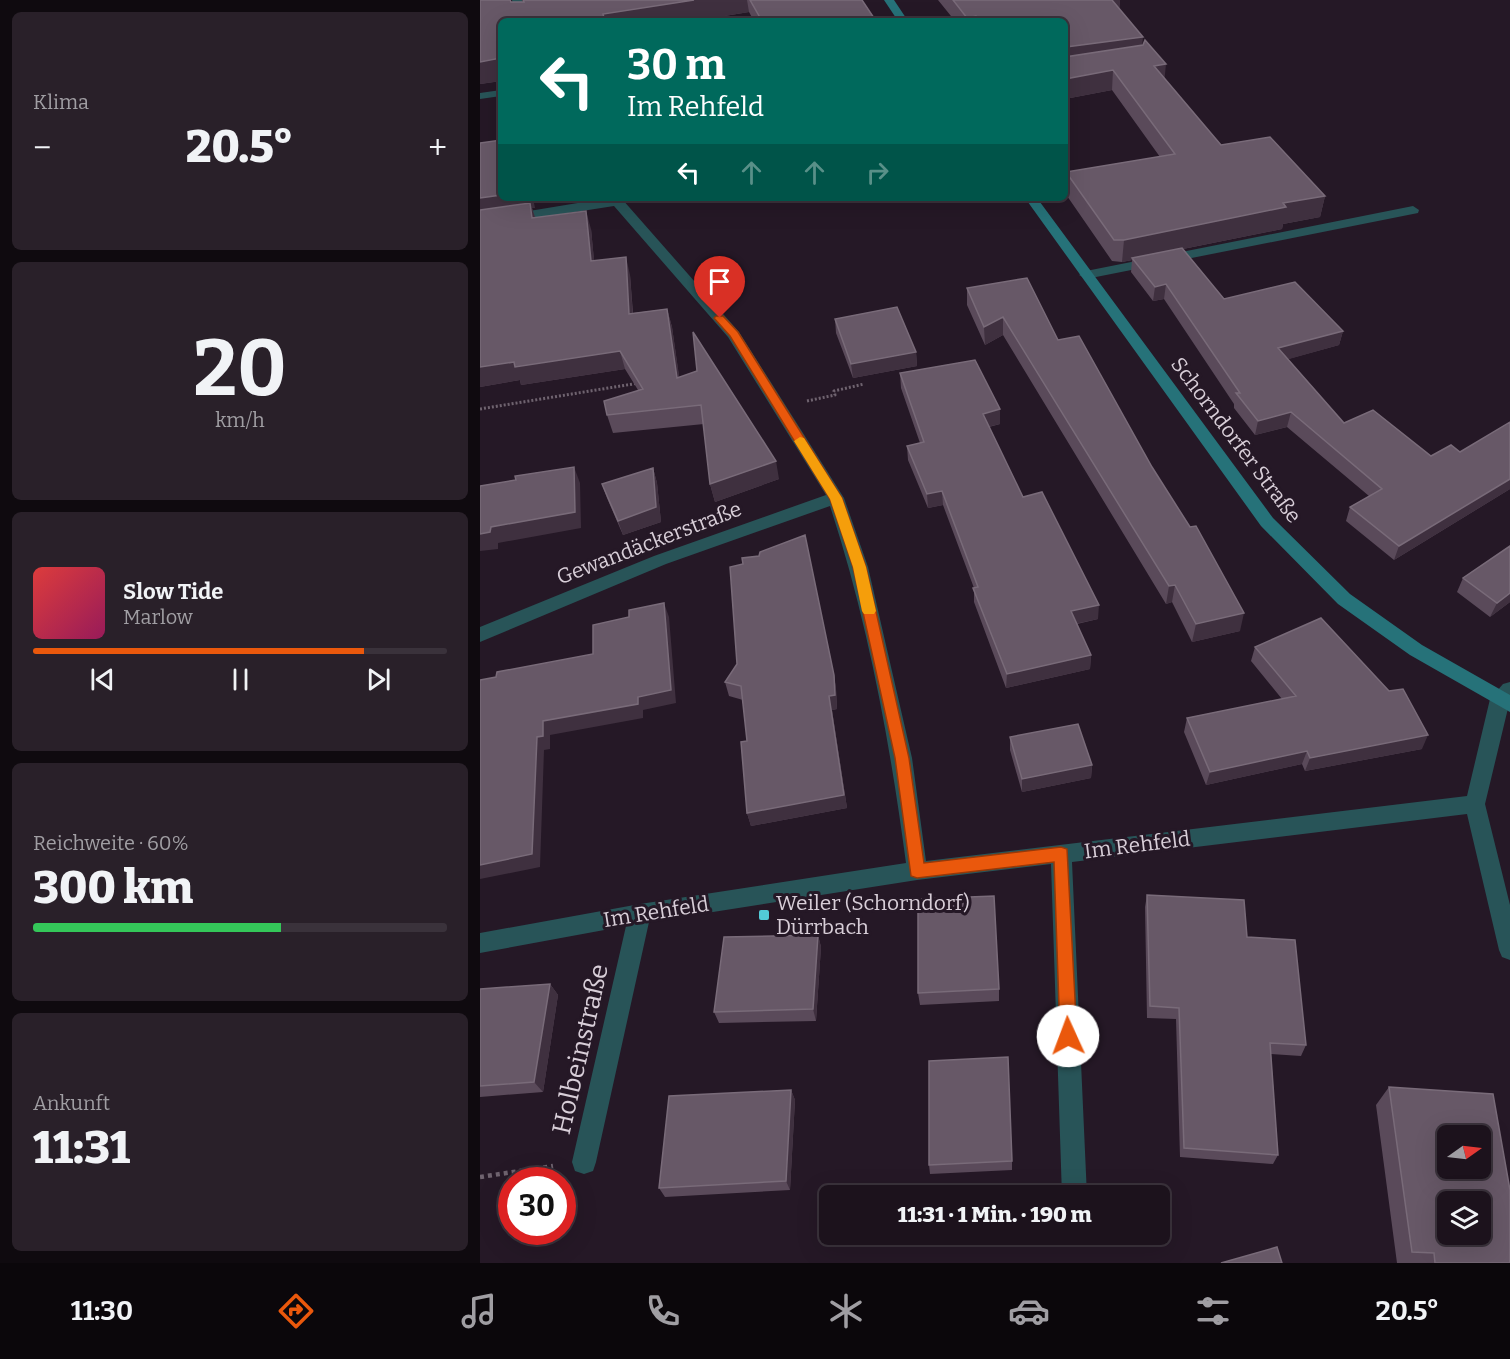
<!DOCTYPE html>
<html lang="de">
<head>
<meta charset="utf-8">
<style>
	body { margin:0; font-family:Bitter,serif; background:#292029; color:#f1f3f6; height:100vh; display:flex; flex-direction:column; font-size:22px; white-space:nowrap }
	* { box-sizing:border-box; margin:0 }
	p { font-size:20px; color:#a09ea3 }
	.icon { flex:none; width:33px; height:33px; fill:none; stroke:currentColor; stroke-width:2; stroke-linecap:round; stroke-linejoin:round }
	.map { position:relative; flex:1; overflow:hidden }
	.side { display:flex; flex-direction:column; gap:12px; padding:12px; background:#0f0a0f; width:480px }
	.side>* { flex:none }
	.banner { position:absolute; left:18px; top:18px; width:570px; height:183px; border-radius:9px; box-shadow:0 6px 24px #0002,0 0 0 2px #3a323b; background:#00695c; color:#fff; overflow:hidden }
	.needle { width:39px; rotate:76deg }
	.tools { position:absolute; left:957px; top:1125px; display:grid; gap:12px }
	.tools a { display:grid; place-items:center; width:54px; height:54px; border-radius:9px; background:#1c121c; box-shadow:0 6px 24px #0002,0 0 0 2px #3a323b; font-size:30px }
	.speed { position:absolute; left:18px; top:1167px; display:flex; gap:12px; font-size:30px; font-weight:700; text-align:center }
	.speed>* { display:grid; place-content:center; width:78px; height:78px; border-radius:50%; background:#1c121c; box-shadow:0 6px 24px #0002,0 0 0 2px #3a323b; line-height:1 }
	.speed .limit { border:9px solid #d22; background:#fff; color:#111 }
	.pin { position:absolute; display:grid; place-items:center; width:51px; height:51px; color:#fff; margin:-62px -26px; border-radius:50% 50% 50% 0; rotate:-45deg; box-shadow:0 0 6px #0007 }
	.pin .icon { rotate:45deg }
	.me { position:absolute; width:66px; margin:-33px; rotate:358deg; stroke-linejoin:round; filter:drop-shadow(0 0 4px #0008) }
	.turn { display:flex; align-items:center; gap:21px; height:126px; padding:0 30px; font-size:27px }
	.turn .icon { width:78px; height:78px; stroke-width:2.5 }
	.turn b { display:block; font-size:42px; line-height:51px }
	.lanes { display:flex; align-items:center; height:57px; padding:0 30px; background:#0003; justify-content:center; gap:30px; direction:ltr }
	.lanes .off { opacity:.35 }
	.big { font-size:45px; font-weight:800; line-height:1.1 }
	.side .card { flex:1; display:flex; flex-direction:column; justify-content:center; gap:9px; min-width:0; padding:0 21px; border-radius:9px; background:#292029 }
	.side .dial { align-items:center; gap:0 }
	.dial b { font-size:78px; line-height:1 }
	.song { display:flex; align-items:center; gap:18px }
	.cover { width:72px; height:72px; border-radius:9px; background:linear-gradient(135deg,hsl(0 70% 55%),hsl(330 70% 35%)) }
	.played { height:6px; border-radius:3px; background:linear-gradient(90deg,#ea580c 80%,#3a323b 80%) }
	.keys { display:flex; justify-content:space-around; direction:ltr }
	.heat { display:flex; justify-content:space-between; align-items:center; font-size:33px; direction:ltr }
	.charge { height:9px; border-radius:4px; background:linear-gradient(90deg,#34c759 60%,#3a323b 0) }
	.trip { position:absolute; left:339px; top:1185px; width:351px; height:60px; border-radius:9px; background:#1c121c; box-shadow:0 6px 24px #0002,0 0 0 2px #3a323b; font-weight:800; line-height:60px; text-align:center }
	.dock { display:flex; height:96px; justify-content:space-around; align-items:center; background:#0b070b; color:#a09ea3 }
	.dock .icon { width:42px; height:42px }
	.dock .selected { color:#ea580c }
	.dock b { font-size:27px; color:#f1f3f6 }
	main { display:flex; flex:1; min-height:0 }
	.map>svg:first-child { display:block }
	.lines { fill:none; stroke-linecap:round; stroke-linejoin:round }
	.path-far1 { stroke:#6f636f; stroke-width:3; stroke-dasharray:2 2; stroke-linecap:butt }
	.path { stroke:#6f636f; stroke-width:4.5; stroke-dasharray:4 4; stroke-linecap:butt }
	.lane { fill:#285458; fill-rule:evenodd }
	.street { fill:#285458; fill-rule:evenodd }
	.secondary { fill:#267279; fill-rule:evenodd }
	.wall { fill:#5a4a5a }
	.shaded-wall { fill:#3f303f }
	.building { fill:#675867; stroke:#796b79; stroke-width:1.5; fill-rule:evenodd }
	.route { fill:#ea580c; stroke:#983908; stroke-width:1.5 }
	.slow { fill:#f59e0b }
	.poi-dot { fill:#52cbd7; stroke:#251826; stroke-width:2 }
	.labels { text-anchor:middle; stroke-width:6; stroke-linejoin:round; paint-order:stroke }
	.street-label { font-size:21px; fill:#d8ced8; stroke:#251826 }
	.poi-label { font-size:21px; fill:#d8ced8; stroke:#251826; text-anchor:start }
	.near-street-label { font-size:26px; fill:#d8ced8; stroke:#251826 }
</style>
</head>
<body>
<main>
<section class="side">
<div class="card"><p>Klima</p>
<div class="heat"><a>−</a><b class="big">20.5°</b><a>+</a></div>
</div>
<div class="card dial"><b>20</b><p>km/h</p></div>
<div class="card">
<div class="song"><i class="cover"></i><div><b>Slow Tide</b><p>Marlow</p></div></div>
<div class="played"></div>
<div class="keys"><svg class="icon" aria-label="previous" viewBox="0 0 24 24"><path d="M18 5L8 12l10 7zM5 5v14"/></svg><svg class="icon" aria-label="pause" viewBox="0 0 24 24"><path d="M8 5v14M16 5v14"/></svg><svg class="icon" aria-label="next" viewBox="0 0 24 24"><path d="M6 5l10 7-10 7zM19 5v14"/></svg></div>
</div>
<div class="card"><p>Reichweite · 60%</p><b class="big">300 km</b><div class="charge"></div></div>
<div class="card"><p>Ankunft</p><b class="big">11:31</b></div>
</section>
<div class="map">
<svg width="1030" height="1263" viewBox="0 0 1030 1263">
	<rect width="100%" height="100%" fill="#251826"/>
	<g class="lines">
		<path class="path-far1" d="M327,401L355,395L354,391L384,384
			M0,409L159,383"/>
		<path class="path" d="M0,1177L73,1166"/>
		<path class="lane" d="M933,206L939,210L938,213L606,279L599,275L606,271Z"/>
		<path class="street" d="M32,0H42L48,21H38Z
			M21,90V96L0,99V93Z
			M128,198L142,199L259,332L364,498L388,567L432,758L446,861L987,796L1010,699L1023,684L1030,682V700L1005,804L1030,905V960L1022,957L1019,950L987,814L592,862L607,1196H582L571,864L437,880L169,922L116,1162L113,1171L104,1174L95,1171L92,1162L146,926L0,953V933L160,904L426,863C410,743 388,622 350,506L186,564L0,642V627L174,556L346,495L248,337L134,206L0,227V219Z"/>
		<path class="secondary" d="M404,0H414L428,21H418Z
			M545,198H557L793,518L870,594L942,645L1030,695V712L930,655L858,604L781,526Z"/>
	</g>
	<path class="wall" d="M0,0H31V2H43V0H382L396,21H274L269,12L214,21H21V81L0,84Z
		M458,0H640L639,9L662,45L684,78L741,145L845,196L840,217L803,224L802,229L703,249L744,299L863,331L859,345L808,359L864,423L951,456L980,452L1030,422V489L914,560L866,521L870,507L889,496L807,427L775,435L754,408V404L684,299L673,301L651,272L652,260L642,262L632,261L585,193L586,172L680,157L632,90L585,99V21H475Z
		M0,143L55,208H52L55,218L111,229L114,261L150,275L153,313L187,309L192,327L199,377L299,479L235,502L230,484L224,424L133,433L127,415L158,390L145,369L41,385L40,380L0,387Z
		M487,288L578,340L760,631L712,642L692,602L686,604L523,335L505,345L487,305Z
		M355,319L436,352L437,366L373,378L356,333Z
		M420,373L520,424L509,427L543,497L618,619L597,624L611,655L610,669L526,688L494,602V588L463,505L448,508L428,460L427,446L440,443L421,388Z
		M173,468L177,483L181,522L143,535L127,498L122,484Z
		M983,578L1030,602L1010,617L977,592Z
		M775,647L942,749L825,771L822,764L726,785L704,732L707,718L802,699L771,661Z
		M354,675L356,689L357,709L352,710L367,808L271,826L267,813V741L263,700L249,696L245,682Z
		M530,737L612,765L611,778L542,792L530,750Z
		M667,895L767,937L826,1045L821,1056L791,1054L798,1155L793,1164L700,1157L696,1019L667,1018L665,907Z
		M338,935L341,947L336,1021L239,1023L234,1012Z
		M70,984L78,995L63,1092L0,1097V989Z
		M519,989V1001L440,1005L438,993Z
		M909,1087L1030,1263H917L896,1105Z
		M311,1090L315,1100L310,1190L185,1197L179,1188Z
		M532,1161V1170L450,1174L449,1165Z"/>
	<path class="shaded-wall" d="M214,0H267L269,12L214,21H124L123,14Z
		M630,0H640L639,16Z
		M496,16V21H487V18Z
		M663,37L661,57L585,67L586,47Z
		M21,58V81L0,84V62Z
		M686,64L684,84L674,66Z
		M633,70L632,90L585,99V79Z
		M21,195V198H53L55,208H52L56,220L0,217V198Z
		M845,196L840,217L803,224L802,229L653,259L652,258V260L642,262L644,240L803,203Z
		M106,211L111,229L116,279L111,261Z
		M146,257L150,275L154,332L149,314Z
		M686,284L684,299L673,301L675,287Z
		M187,309L192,327L202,396L197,378Z
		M523,317V335L505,345L504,327Z
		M863,331L859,345L795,363L798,348Z
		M140,351L145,369L41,385L40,380L0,387V367L34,362Z
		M436,352L437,366L373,378L371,364Z
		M520,409V424L503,428V414Z
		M811,412L807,427L775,435L778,421Z
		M296,461L299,479L235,502L230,484Z
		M94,467L100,483L101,528L18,543V549L0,551V534L11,527Z
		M173,468L177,483L181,522L143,535L138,521Z
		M1030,479V489L914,560L919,546Z
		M462,491L463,505L448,508L447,494Z
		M695,585L692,602L686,604L689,586Z
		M1030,593V602L1010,617L1017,603Z
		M184,603L189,617L196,703L163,710V718L70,735V749L64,750L60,867L0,879V865L63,721L158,697Z
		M619,605L618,619L590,625L591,611Z
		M764,613L760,631L712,642L716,624Z
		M611,655L610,669L526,688L527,674Z
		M354,675L356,689L357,709L352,710L367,808L271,826L267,813L349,696Z
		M948,735L942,749L825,771L830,758Z
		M827,751L822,764L726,785L730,772Z
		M612,765L611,778L542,792V779Z
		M338,935L341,947L336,1021L333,1009Z
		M70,984L78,995L63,1092L54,1082Z
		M311,1090L315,1100L310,1190L306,1181Z"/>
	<path class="building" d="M0,0H30L31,2H44L43,0H214L123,14L125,21H21V58L0,62Z
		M270,0H382L396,21H282Z
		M473,0H632L663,37L586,47L585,51V21H499L496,16L487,18Z
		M665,40L686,64L674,66L741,145L790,137L845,196L803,203L806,207L644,240H634L586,172L695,154L633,70L585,79V57L663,45Z
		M21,140V195L0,198V143Z
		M50,203L52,218L106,211L111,261L146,257L149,314L187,309L197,378L217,371L213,332L296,461L230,484L221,405L127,415L124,401L163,389L140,351L35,367L34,362L0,367V210Z
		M702,248L744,299L815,282L863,331L798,348L864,423L893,410L951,456L971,445L980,452L1030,422V479L919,546L870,507L902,489L811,412L778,421L756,393H760L686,284L675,287L652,258Z
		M547,278L578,340L599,336L672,467L710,527L716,526L764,613L716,624L695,585L689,586L523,317L504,327L487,288Z
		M417,307L436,352L371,364L355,319Z
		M495,360L520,409L503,414L543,497L562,492L619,605L591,611L611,655L527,674L493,588L498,587L462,491L447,494L427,446L444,442L420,373Z
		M94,467L95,512L11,527L10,532L0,534V486L36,480L35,476Z
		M173,468L176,507L138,521L122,484Z
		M325,535L354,675L355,695L349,696L364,795L267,813L261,742L267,741L261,686L245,682L257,664L250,567L263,564L262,558L279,556L280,552Z
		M1030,546V593L1017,603L983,578Z
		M184,603L191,690L158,697V704L63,721V736L57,737L52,854L0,865V680L16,677L17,672L113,654V625L149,617V610Z
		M841,618L909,691L923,689L948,735L830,758L827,751L730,772L707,718L816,696L775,647Z
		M598,724L612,765L542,779L530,737Z
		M667,895L764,900L767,937L815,940L826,1045L790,1043L798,1155L704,1148L699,1008L670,1006Z
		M514,896L519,989L438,993V899Z
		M338,935L333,1009L234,1012L244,937Z
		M70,984L54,1082L0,1086V989Z
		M528,1057L532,1161L449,1165V1061Z
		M909,1087L1013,1094L1030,1190V1263H955L954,1253L932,1252ZM968,1136H1000V1168H968ZM968,1202H1000V1234H968Z
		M311,1090L306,1181L179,1188L189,1096Z
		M797,1247L802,1263H741Z"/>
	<path class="route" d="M236,316H243L258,332L362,498L386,567L429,758L444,863L581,847L587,849L597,1036L595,1042L588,1044L582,1042L580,1036L574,862L437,878L431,876L415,758L373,567L350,499L250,336L234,318Z"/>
	<path class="slow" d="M320,437L324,438L362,498L386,567L396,611L394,614H384L382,611L373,567L350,499L314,441Z"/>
	<rect class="poi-dot" x="278" y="909" width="12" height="12" rx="3"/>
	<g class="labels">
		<g class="street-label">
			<text transform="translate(756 440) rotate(53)" y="7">Schorndorfer Straße</text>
			<text transform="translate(169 543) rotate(-21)" y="7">Gewandäckerstraße</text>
			<text transform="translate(657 845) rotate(-7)" y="7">Im Rehfeld</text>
			<text transform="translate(176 912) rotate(-9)" y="7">Im Rehfeld</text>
		</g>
		<g class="poi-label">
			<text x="296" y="910">Weiler (Schorndorf)<tspan x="296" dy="24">Dürrbach</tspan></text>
		</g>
		<g class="near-street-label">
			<text transform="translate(100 1049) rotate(-77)" y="9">Holbeinstraße</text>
		</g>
	</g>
</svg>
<div class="tools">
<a><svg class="needle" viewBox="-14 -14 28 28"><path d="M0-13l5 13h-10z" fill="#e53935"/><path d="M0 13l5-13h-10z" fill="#a09ea3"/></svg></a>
<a><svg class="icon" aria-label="layers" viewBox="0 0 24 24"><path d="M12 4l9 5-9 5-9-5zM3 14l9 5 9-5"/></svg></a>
</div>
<div class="speed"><div class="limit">30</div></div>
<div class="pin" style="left:240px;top:318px;background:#d93025"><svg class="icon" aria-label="arrive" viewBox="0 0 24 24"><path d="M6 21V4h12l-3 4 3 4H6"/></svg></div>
<svg class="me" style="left:588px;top:1036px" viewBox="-20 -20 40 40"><circle r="19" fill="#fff"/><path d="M0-13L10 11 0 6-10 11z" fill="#ea580c"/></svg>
<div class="trip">11:31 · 1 Min. · 190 m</div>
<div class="banner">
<div class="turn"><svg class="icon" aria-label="left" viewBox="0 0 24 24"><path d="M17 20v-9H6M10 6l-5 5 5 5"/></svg><div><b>30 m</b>Im Rehfeld</div></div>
<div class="lanes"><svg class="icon" aria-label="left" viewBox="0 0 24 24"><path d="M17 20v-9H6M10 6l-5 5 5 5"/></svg><svg class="icon off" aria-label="ahead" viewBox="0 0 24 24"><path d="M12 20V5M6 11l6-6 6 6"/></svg><svg class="icon off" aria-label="ahead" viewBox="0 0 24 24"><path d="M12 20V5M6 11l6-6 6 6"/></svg><svg class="icon off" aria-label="right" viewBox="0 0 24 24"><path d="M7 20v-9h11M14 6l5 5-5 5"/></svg></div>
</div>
</div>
</main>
<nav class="dock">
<b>11:30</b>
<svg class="icon selected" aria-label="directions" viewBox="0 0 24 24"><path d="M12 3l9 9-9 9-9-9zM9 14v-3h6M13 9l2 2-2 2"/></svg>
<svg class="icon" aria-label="music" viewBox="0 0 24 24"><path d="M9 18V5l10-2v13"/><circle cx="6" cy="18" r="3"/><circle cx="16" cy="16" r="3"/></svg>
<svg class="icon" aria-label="phone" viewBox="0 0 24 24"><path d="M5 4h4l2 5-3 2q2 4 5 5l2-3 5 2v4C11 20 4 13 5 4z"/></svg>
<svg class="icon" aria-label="climate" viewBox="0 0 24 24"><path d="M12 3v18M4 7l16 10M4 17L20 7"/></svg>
<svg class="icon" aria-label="car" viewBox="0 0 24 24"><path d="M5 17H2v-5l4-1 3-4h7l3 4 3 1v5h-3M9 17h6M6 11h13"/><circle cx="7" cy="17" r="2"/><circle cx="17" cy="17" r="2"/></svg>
<svg class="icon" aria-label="filters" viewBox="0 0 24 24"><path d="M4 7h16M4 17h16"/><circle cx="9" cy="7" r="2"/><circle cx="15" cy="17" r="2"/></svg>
<b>20.5°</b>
</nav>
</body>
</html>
